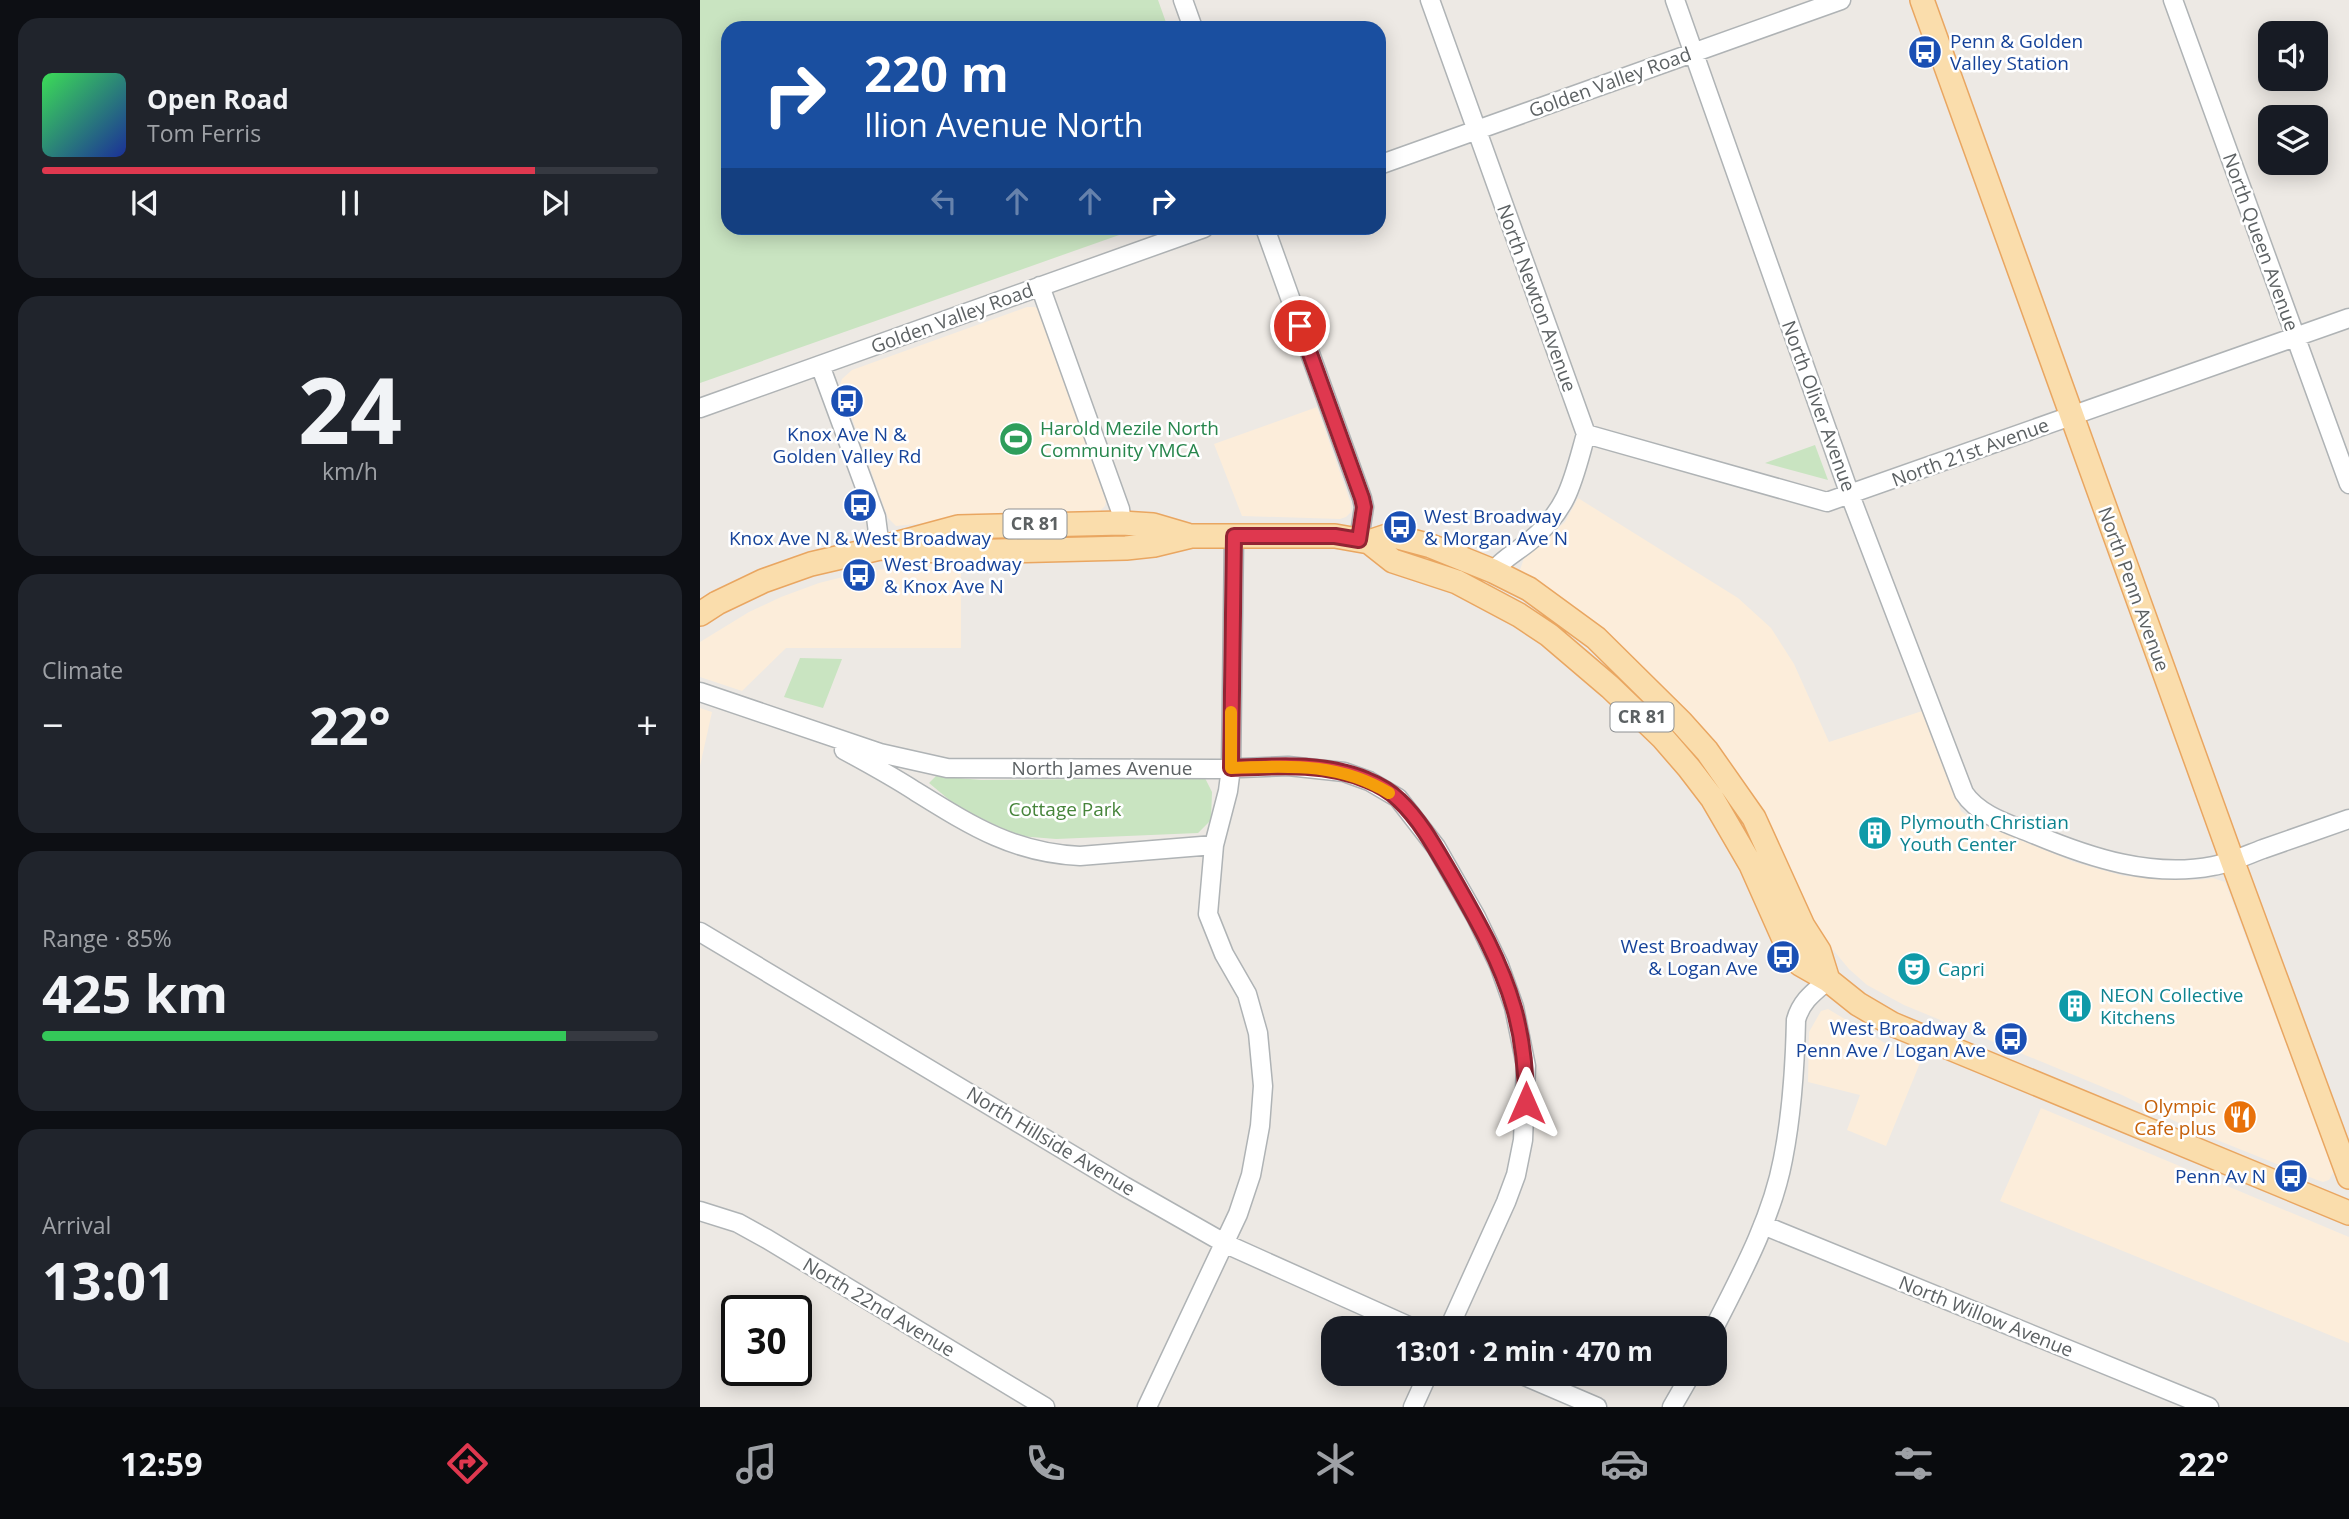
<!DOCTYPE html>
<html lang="en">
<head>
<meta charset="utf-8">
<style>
	body { margin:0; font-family:"Open Sans",sans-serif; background:#20242c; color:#f1f3f6; height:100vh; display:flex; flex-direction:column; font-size:26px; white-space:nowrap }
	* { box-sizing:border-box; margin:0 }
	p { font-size:23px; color:#9ea1a6 }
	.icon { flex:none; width:38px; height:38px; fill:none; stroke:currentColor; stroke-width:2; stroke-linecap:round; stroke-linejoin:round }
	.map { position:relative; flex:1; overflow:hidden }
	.side { display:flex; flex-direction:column; gap:18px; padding:18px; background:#0d0f14; width:700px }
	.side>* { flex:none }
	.top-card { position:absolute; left:21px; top:21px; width:665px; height:214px; border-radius:21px; box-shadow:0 4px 18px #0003; background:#1a4fa0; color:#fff; overflow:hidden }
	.buttons { position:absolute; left:1558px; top:21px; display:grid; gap:14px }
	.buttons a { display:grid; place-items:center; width:70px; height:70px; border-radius:14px; background:#171b24; box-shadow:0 4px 18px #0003; font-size:35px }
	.speed { position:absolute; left:21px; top:1295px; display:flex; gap:14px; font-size:35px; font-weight:700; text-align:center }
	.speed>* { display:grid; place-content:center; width:91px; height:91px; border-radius:50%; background:#171b24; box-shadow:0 4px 18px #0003; line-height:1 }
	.speed .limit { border:4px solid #111; border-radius:10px; background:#fff; color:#111 }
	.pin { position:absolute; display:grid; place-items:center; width:60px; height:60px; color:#fff; margin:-30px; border:4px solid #fff; border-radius:50%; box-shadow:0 2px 7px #0007 }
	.me { position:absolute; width:77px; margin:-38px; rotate:0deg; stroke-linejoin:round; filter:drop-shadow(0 0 5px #0008) }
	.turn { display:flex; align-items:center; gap:24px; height:147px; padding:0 28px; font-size:32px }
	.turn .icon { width:91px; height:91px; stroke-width:2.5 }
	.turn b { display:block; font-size:49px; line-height:60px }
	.lanes { display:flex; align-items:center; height:66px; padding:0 28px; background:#0003; justify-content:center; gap:35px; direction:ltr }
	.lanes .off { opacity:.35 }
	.big { font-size:52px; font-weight:700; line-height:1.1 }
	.side .tile { flex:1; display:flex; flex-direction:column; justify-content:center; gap:10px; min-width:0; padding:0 24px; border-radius:21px; background:#20242c }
	.side .dial { align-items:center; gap:0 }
	.dial b { font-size:91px; line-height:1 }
	.song { display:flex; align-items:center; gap:21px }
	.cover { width:84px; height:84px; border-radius:10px; background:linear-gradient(135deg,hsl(130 70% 55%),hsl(230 70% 35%)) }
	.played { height:7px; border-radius:4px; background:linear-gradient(90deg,#df384f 80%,#363941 80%) }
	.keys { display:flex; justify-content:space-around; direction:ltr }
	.heat { display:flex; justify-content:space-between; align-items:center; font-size:38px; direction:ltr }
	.charge { height:10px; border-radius:5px; background:linear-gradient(90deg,#34c759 85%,#363941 0) }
	.trip { position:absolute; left:621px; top:1316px; width:406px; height:70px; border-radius:21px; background:#171b24; box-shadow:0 4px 18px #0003; font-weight:700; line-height:70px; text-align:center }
	.menu { display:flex; height:112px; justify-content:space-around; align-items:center; background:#090b0e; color:#9ea1a6 }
	.menu .icon { width:49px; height:49px }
	.menu .selected { color:#df384f }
	.menu b { font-size:32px; color:#f1f3f6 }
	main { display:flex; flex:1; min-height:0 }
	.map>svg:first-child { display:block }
	.commercial { fill:#fcedda }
	.green { fill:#c9e4c1 }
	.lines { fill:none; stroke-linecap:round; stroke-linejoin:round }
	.minor-casing { stroke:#afb3b5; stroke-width:21 }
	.major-casing { stroke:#e9a661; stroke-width:26 }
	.minor { stroke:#fff; stroke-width:18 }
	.major { stroke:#faddac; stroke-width:23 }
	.route-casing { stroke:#912433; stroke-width:18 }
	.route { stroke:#df384f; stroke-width:12 }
	.slow { stroke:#f59e0b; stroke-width:12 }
	.labels { text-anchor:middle; stroke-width:5; stroke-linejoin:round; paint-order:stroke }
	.shield { fill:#fff; stroke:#8d9092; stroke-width:2 }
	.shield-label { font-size:18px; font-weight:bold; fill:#5c6163 }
	.transit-label { font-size:19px; fill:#164399; stroke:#fff; text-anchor:start }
	.street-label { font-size:19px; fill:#5c6163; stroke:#fff }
	.leisure-label { font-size:19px; fill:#27864d; stroke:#fff; text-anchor:start }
	.park-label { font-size:19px; fill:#46843a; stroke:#fff }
	.culture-label { font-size:19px; fill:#0d838f; stroke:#fff; text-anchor:start }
	.food-label { font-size:19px; fill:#c56008; stroke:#fff; text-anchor:end }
</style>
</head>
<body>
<main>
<section class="side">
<div class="tile">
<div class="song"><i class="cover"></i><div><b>Open Road</b><p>Tom Ferris</p></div></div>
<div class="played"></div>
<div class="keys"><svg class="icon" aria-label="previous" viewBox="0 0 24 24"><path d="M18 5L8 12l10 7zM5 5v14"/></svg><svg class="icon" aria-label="pause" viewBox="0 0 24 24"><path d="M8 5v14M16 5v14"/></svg><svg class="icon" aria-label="next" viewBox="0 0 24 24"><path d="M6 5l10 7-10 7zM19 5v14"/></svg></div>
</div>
<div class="tile dial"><b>24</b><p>km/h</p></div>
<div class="tile"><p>Climate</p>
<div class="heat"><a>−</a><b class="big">22°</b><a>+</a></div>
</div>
<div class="tile"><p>Range · 85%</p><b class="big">425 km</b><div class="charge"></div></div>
<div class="tile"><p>Arrival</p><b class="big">13:01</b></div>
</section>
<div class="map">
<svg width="1649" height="1407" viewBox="0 0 1649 1407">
	<rect width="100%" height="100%" fill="#ede9e4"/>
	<path class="commercial" d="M327,307H335L343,313L406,501L405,506L395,516L265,519L196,526L188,518L140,385L142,379L152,370Z
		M617,407L651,504V512L646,517L640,519L542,516L514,444Z
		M878,498L1038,598L1071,628L1094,664L1129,742L1225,710L1261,811L1276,822L1374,862L1424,876L1497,880L1513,878L1525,882L1634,1171L1629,1180L1623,1182L1617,1180L1497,1132L1422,1095L1204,1005L1167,985L1149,969L1120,934L1058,802L1022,755L979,703L916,647L821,576L820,570L824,558L865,522Z
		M261,561V648H86L42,691L0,677V642L49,612L81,597L119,583L167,571Z
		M0,708L12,712L0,766Z
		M1128,1009L1188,1045L1222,1058L1186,1146L1147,1130L1160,1095L1108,1082L1109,1032L1121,1011Z
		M1341,1108L1649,1237V1343L1300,1201Z"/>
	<path class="green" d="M0,0H458L468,28H28V228H439L0,383Z
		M1115,445L1128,480L1065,463Z
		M100,658L142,659L123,708L84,697Z
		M236,776L281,780L505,778L512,792L511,820L498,833L356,839L319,836L259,808L229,783Z"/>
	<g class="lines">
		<g class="minor-casing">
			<path id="minor" d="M483,0L493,28
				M730,0L886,434C873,480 869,508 831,540C818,551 804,558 793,571
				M975,0L1150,495L1264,793C1279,816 1312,825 1336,835C1391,858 1452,878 1513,866C1530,863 1547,855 1563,849C1592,839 1620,829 1649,819
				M1473,0L1649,484
				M679,165L1141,0
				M565,228L662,498L664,507L659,540
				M340,286L420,509L422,523
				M120,365L176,517L180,548
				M0,408L504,228
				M886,434L1127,502L1649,318
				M0,692L180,753L247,768L516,769L588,766L644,772L669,781L698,798L736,847L776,917L799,965L814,1007L826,1066L823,1140L816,1175L806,1202L749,1328
				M144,750C168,763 192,776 215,791C270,825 313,853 380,856L514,845
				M0,932L424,1186L526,1244L713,1328
				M0,1211L38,1223L67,1239L345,1407
				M1063,1225L1509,1407
				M1014,1328C1041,1275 1072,1218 1083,1159C1092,1113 1095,1067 1096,1020C1101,1001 1114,992 1128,980
				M820,1374L897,1407
				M447,1407L538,1214L551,1175L560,1126L563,1086L558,1033L547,994L524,954L508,914L514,845L528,791L531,768L534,536
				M713,1407L728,1374
				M972,1407L991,1374"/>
		</g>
		<g class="major-casing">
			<path id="major" d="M1222,0L1532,860L1649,1177
				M669,542L693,561L757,582L819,615L849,635L910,687L963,738L989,768L1012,798L1051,865L1083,937L1100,964L1128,980L1158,1004L1192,1024L1649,1213
				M180,548L261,552L426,548L454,545L491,536H635L669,542L690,535L731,546L793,571L829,589L896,638L981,722L1007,751L1054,818L1103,926L1119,951L1128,980
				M0,614L17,603L63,581L111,564L180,548L258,527L422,523L453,525L487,535"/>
		</g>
		<use href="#minor" class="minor"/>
		<use href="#major" class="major"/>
	</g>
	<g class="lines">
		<g class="route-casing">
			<path id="route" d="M600,326L662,498L664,507L659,540L635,536H534L531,768C576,766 625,762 667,780C677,784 691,792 699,800C722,822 737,851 753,878C777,920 801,962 814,1008C823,1040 826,1070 826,1103"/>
		</g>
		<use href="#route" class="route"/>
		<path class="slow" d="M531,712V768C588,766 638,762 689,793"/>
	</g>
	<defs>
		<g id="bus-disc" transform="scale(1.75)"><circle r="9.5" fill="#1a4fb4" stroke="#fff"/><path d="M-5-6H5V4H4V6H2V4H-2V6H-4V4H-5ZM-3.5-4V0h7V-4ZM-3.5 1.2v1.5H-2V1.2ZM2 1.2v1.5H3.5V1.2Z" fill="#fff"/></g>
		<g id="stadium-disc" transform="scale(1.75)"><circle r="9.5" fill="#2e9e5b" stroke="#fff"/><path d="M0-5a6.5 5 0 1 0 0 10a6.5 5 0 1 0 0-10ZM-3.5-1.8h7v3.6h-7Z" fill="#fff"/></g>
		<g id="building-disc" transform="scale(1.75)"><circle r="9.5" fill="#0f9aa8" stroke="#fff"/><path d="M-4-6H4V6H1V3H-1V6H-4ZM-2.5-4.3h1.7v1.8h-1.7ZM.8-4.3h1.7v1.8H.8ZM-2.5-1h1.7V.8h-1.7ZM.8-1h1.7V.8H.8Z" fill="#fff"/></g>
		<g id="theatre-disc" transform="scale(1.75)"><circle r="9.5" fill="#0f9aa8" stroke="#fff"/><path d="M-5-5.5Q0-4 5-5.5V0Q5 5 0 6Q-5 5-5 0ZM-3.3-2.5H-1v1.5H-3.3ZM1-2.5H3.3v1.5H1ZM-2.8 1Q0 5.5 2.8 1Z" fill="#fff"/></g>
		<g id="restaurant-disc" transform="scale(1.75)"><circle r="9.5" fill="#e8710a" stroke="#fff"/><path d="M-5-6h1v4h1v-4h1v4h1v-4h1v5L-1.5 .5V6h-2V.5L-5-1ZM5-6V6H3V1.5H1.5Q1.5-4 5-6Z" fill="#fff"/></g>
	</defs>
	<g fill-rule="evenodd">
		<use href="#bus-disc" x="1225" y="52"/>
		<use href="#bus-disc" x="147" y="401"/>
		<use href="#stadium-disc" x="316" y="439"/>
		<use href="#bus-disc" x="160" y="505"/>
		<use href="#bus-disc" x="700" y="527"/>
		<use href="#bus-disc" x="159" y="575"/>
		<use href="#building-disc" x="1175" y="833"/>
		<use href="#bus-disc" x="1083" y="957"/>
		<use href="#theatre-disc" x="1214" y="969"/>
		<use href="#building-disc" x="1375" y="1006"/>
		<use href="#bus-disc" x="1311" y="1039"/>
		<use href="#restaurant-disc" x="1540" y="1117"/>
		<use href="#bus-disc" x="1591" y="1176"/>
	</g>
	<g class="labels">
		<g class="shield">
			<rect x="303.5" y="509.5" width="63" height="29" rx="5"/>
			<rect x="910.5" y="702.5" width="63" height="29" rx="5"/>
		</g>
		<g class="shield-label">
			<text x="335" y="530">CR 81</text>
			<text x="942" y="723">CR 81</text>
		</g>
		<g class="transit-label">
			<text x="1250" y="48">Penn &amp; Golden<tspan x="1250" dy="22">Valley Station</tspan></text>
			<text x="147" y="441" text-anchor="middle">Knox Ave N &amp;<tspan x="147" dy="22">Golden Valley Rd</tspan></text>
			<text x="724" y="523">West Broadway<tspan x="724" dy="22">&amp; Morgan Ave N</tspan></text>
			<text x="160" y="545" text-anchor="middle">Knox Ave N &amp; West Broadway</text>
			<text x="184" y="571">West Broadway<tspan x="184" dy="22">&amp; Knox Ave N</tspan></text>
			<text x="1058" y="953" text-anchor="end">West Broadway<tspan x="1058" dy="22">&amp; Logan Ave</tspan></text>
			<text x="1286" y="1035" text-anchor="end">West Broadway &amp;<tspan x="1286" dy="22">Penn Ave / Logan Ave</tspan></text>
			<text x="1566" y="1183" text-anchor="end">Penn Av N</text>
		</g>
		<g class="street-label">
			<text transform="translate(910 82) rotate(-20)" y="7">Golden Valley Road</text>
			<text transform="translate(1561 242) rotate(70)" y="7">North Queen Avenue</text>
			<text transform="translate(837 298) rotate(70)" y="7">North Newton Avenue</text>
			<text transform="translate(252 318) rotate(-20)" y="7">Golden Valley Road</text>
			<text transform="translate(1119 406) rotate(70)" y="7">North Oliver Avenue</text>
			<text transform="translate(1270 452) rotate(-20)" y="7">North 21st Avenue</text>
			<text transform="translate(1434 589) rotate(70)" y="7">North Penn Avenue</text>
			<text x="402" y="775">North James Avenue</text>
			<text transform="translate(351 1141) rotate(31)" y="7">North Hillside Avenue</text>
			<text transform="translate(179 1307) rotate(31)" y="7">North 22nd Avenue</text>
			<text transform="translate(1286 1316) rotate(22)" y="7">North Willow Avenue</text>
		</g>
		<g class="leisure-label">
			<text x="340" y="435">Harold Mezile North<tspan x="340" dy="22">Community YMCA</tspan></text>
		</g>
		<g class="park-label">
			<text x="365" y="816">Cottage Park</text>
		</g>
		<g class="culture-label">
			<text x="1200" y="829">Plymouth Christian<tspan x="1200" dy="22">Youth Center</tspan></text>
			<text x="1238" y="976">Capri</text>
			<text x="1400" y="1002">NEON Collective<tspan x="1400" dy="22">Kitchens</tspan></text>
		</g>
		<g class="food-label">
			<text x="1516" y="1113">Olympic<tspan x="1516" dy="22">Cafe plus</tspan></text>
		</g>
	</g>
</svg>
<div class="buttons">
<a><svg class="icon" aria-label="sound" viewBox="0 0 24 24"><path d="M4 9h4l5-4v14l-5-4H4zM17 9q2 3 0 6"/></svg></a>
<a><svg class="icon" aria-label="layers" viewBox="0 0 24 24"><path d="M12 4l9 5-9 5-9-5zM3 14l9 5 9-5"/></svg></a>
</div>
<div class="speed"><div class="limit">30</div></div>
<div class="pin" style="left:600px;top:326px;background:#d93025"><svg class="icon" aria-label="arrive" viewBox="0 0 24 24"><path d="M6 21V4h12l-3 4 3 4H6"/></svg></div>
<svg class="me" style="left:826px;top:1103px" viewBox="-20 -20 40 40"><path d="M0-17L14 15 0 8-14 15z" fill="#df384f" stroke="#fff" stroke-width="4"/></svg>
<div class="trip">13:01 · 2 min · 470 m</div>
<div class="top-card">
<div class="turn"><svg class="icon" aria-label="right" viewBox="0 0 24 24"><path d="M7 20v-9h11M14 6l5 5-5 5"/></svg><div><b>220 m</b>Ilion Avenue North</div></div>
<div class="lanes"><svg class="icon off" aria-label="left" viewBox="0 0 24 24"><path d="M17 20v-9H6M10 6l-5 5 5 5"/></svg><svg class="icon off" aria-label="ahead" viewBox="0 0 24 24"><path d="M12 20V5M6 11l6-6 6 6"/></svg><svg class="icon off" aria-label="ahead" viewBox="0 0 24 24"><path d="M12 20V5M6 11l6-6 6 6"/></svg><svg class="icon" aria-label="right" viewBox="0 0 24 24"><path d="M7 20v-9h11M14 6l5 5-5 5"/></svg></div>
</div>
</div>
</main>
<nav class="menu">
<b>12:59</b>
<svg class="icon selected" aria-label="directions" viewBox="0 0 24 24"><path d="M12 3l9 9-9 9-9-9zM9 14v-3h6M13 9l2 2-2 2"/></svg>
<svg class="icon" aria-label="music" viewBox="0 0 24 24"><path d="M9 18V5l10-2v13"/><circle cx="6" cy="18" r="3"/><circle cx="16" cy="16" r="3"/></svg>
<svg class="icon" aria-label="phone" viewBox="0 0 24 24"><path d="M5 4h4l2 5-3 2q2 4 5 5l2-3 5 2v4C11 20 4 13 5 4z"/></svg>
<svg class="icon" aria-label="climate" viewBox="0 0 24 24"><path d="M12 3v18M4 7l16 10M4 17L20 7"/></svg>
<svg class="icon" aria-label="car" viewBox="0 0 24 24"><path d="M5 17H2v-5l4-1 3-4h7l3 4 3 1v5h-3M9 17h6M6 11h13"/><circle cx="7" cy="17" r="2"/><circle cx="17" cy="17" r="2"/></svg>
<svg class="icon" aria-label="filters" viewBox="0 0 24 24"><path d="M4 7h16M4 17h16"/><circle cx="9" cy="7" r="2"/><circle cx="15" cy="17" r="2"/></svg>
<b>22°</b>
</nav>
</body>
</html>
